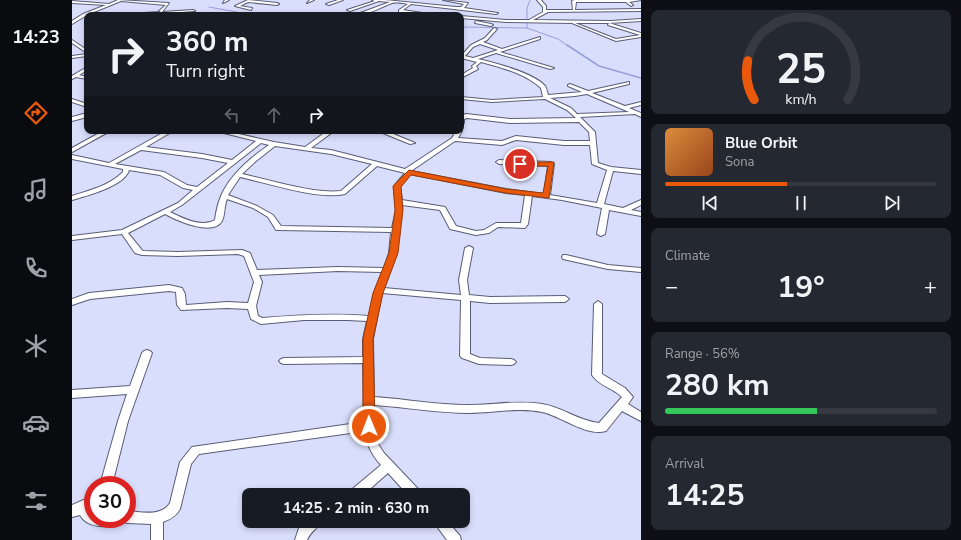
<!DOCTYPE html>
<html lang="en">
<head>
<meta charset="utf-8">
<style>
	body { margin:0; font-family:"Nunito Sans",sans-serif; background:#242831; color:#f1f3f6; height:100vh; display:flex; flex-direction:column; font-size:15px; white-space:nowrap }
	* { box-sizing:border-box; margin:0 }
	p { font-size:13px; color:#9ea1a6 }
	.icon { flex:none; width:22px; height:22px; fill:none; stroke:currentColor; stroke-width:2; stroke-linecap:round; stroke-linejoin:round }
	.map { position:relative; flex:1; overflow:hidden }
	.sheet { display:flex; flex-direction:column; gap:10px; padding:10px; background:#0d0f14; width:320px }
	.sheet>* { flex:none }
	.top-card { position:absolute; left:12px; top:12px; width:380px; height:122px; border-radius:8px; box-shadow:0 2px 6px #0003; background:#171b24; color:#f1f3f6; overflow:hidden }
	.speed { position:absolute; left:12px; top:476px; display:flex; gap:8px; font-size:20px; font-weight:700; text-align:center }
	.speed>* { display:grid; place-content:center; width:52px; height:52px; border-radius:50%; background:#171b24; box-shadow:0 2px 6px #0003; line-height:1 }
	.speed .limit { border:6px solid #d22; background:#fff; color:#111 }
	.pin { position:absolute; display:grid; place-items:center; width:34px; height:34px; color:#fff; margin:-17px; border:2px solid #fff; border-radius:50%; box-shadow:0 1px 4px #0007 }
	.me { position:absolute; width:44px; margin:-22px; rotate:359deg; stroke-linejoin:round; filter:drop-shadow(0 0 3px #0008) }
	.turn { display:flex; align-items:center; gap:14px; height:84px; padding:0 16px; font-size:18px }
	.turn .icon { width:52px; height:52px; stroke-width:2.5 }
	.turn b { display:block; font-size:28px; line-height:34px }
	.lanes { display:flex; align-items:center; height:38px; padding:0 16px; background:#0003; justify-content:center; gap:20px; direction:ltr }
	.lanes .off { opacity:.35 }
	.big { font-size:30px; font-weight:700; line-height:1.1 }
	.sheet .card { flex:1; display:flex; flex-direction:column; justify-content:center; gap:6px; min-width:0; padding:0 14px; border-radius:8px; background:#242831 }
	.sheet .dial { align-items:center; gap:0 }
	.dial svg { height:104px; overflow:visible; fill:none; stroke:#363941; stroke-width:7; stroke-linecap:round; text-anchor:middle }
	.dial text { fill:#f1f3f6; stroke:none }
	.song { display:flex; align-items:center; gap:12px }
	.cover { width:48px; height:48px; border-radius:6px; background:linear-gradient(135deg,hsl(30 70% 55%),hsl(20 70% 35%)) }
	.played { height:4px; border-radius:2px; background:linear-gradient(90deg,#ea580c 45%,#363941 45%) }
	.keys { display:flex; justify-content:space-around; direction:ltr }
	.heat { display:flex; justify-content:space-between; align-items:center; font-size:22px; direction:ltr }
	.charge { height:6px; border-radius:3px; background:linear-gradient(90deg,#34c759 56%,#363941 0) }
	.trip { position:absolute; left:170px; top:488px; width:228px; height:40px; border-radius:8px; background:#171b24; box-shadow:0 2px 6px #0003; font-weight:700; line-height:40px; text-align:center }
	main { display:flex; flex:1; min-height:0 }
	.dock { display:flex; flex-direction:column; width:72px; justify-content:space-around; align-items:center; background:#090b0e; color:#9ea1a6 }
	.dock .icon { width:28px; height:28px }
	.dock .current { color:#ea580c }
	.dock b { font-size:18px; color:#f1f3f6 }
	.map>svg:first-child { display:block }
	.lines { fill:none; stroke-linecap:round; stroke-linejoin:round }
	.stream-far1 { stroke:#979fd8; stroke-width:1 }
	.stream { stroke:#979fd8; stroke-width:1.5 }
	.street-casing { stroke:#595d77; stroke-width:2 }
	.street { fill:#fff; fill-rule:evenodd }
	.route { fill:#ea580c; stroke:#983908 }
</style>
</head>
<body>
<main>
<nav class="dock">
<b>14:23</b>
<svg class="icon current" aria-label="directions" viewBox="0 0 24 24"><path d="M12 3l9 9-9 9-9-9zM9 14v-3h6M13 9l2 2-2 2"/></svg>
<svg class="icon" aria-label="music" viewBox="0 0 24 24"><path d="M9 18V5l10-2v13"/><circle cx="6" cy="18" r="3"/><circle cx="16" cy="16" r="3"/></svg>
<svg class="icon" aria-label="phone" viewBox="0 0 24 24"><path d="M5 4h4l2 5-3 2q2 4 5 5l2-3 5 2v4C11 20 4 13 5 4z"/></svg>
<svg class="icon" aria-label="climate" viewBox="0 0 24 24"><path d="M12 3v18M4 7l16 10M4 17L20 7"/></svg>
<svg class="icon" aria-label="car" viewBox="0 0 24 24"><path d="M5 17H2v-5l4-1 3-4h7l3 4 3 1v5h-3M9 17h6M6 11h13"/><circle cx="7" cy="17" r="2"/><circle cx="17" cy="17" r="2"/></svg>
<svg class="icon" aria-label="filters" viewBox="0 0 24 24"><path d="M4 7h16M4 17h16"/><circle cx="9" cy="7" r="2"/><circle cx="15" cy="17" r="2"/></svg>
</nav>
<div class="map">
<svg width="569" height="540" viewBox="0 0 569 540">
	<rect width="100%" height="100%" fill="#d9defc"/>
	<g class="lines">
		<path class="stream-far1" d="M458,0L455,8V28L486,39L496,46
			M137,7L181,15
			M389,27L455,28"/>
		<path class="stream" d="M495,45L527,66L569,78"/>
		<g class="street-casing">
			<path id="street" d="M46,0L97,3L90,12L121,10L123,11L69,15H15L0,24V21L11,14L34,5L0,3V1L37,4ZM49,1L94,5L87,11L89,12L52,14H17Z
				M153,0H157L151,3Z
				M176,0L205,3L207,4L205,5L176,2L168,6L180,8L179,10L163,6Z
				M238,0H242L235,3Z
				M266,0H271L257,5L254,4Z
				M300,0H313L384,7H389L392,4L371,0L396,3L392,8L426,13L424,14L339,4L331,10L363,15L327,12V10L336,4C332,3 323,2 320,3C309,7 297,15 283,15L318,2L307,1L278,11L275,10L303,1Z
				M465,0H469L474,6V10H501L500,1L502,0H569L557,2L561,5L559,6L554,2H504L503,10L569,9V11L476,12L461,20L539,21L569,19V21L537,23L569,33V37L544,41L500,23L434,22L389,18V16L434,20H457L471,12V7ZM503,23H537L536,25L568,35L544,39Z
				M404,21L419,24L421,25L419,26L403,23Z
				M422,28L425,29L415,40L411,42L430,49L468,37V39L428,52L482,68L478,69L424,53L406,59C423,63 462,73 473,86C475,89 475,92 476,95L510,92L496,86V85L498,84L516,91L557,82V84L520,93L553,106L569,102V105L557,108L569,113V117L563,114L508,117L523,132L526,163L539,167L569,170V174L541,171L532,204L551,208L569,200V205L559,210L569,212V216L537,210L533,234L529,236L525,234L530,208L490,200L460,196L456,224L453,228L426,227L417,233L404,235L378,229L368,210L330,205V210L327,230L325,253L312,288L389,295L387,280L393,248L397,246L401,248L395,280L397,295L418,297L493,296L497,299L493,302L418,303L398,301V354L408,358L439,359L442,360L444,362L442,364L439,365L407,364L390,358L388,356L389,300L310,293L301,339L302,397C333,399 365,405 396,405C421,405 446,400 470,404C490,407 507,421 527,423L550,397C541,388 527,386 520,375L522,304L526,301L530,304V374L553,388L561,397L556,404L569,412V421L550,411L534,431C515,437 489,416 470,412C446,407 421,413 397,413C365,413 333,407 302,405V426L306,444L312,453L348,491L350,495H336L316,473L291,495H276L278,491L309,465C299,454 295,445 293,431L127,454L119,464L108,509C104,516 99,519 91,522V540H79V524L55,523L51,521L50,519H55V511C70,512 89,517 98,503L108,462L120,447L292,422L291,363L212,364L209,363L207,361L209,359L212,358L291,357V339L295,321L276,320H232L189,324L179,319L176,309L155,308L109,310L105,305L104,292L97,291L18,299L0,305V299L17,293L97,285L110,288L113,294L114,305L155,302L176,303L182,282L172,256L166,254L106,256L70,255L63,253L50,234L0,240V236L50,230L106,203L121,190L111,188L88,175L57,170C53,186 14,196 0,200V196C18,190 37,186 51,172V169L0,159V155L37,163L94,131H101L74,147L130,154L160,160L184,141L144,131H154L202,142L233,147L255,131H262L239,148L259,150L333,169L380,138L384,131H389V130L390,131L386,138L430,141L444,136L492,141H518L517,132L507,122L438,123L395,118L392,119V123L389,125V116L394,114L438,119L504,118L495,110L473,99L420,102L389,99V97L420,100L471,97L469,88C453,73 430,68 409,62L404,66L406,69L389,78V75L401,68L400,66L405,62L389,58V56L399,45L413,38ZM408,44L426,50L401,58L393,56L401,47ZM515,94L557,112L505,114L499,108L478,98L503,96ZM444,140L492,145H518L520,164L535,170L525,203L478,195L482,164L479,162L427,160L424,162L427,164L476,166L472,194L434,189L339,171L383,141L430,145ZM189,143L197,145C178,158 158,175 149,196C146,203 144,212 143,220C130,228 110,218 98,212L110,205ZM203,146L259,154L300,164L269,191C241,194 199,180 170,174L184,161ZM69,150L130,158L156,163L125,187L115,185L92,172L43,164ZM305,166L333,173L322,186L324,210L320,228L209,226L201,215L185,206L156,195L168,177C195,183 247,200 273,194ZM338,174L434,193L453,195L449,223H424L412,230L404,231L384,226L373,207L330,200L328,186ZM155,199L181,208L196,217L204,230H207L319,232L317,253L312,268L266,267L185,270L178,253L170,250L106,252L71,251L69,249L56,233L93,214C104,220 141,237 150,221C153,215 152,206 155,199ZM266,271L310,272L302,293L297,316C261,313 226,315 190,318L186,316L184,306L190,282L187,275Z
				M0,40L15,50V53L0,43Z
				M15,54V56L0,58V56Z
				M15,67V70L7,75L15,77V79L4,77L0,79V76Z
				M0,99L15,104V107L0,102Z
				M15,113V117L0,121V117Z
				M31,131H38L0,152V148Z
				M306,131H314L343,143L338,144Z
				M491,255H494L536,265L569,268V272L536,269L491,259L490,257Z
				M75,350L78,351L80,353L56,421L40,485H28L46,421L55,394L0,398V390L58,386L70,353L72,351Z
				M21,496V508L18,510L21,513V519H48L46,523C34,528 15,528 8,515L0,517V505Z
				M233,521H249C246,529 239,530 235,540H223L228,525Z
				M361,521H375L388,536L389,540H375Z"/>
		</g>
		<use href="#street" class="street"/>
	</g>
	<path class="route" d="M446,162H482L477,198L434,193L339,175L329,187L331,210L326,253L311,293L301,339L303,426L301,430L297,431L293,430L291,426V339L301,293L317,253L323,210L321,186L337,170L434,189L471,193L476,166H448L445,164Z"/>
</svg>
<div class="speed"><div class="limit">30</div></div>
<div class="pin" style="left:448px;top:164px;background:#d93025"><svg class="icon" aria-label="arrive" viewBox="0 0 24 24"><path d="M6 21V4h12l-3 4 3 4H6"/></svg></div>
<svg class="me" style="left:297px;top:426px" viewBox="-20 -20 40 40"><circle r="17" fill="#ea580c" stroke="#fff" stroke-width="3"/><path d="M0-11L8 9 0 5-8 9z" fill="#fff"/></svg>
<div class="trip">14:25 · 2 min · 630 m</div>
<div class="top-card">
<div class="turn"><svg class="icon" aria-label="right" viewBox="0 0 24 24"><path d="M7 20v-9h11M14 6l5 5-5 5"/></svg><div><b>360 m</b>Turn right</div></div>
<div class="lanes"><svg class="icon off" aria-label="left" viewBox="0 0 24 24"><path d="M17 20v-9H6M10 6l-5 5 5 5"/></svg><svg class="icon off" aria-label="ahead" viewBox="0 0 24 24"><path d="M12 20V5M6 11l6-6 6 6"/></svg><svg class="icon" aria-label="right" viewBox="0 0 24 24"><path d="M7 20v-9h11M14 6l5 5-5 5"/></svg></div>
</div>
</div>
<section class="sheet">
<div class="card dial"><svg viewBox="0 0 100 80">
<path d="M14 69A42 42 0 1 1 86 69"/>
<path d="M14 69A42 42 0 0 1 9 39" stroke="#ea580c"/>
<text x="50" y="56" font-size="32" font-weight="700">25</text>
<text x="50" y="72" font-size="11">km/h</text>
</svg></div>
<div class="card">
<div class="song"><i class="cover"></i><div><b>Blue Orbit</b><p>Sona</p></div></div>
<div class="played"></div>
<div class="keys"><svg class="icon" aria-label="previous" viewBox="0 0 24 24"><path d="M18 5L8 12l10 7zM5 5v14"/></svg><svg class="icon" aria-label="pause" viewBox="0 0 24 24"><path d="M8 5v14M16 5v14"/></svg><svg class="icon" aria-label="next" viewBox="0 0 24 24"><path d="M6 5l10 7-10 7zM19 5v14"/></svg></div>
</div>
<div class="card"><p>Climate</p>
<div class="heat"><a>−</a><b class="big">19°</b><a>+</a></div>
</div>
<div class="card"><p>Range · 56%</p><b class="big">280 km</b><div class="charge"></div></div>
<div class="card"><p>Arrival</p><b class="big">14:25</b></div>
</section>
</main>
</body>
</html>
